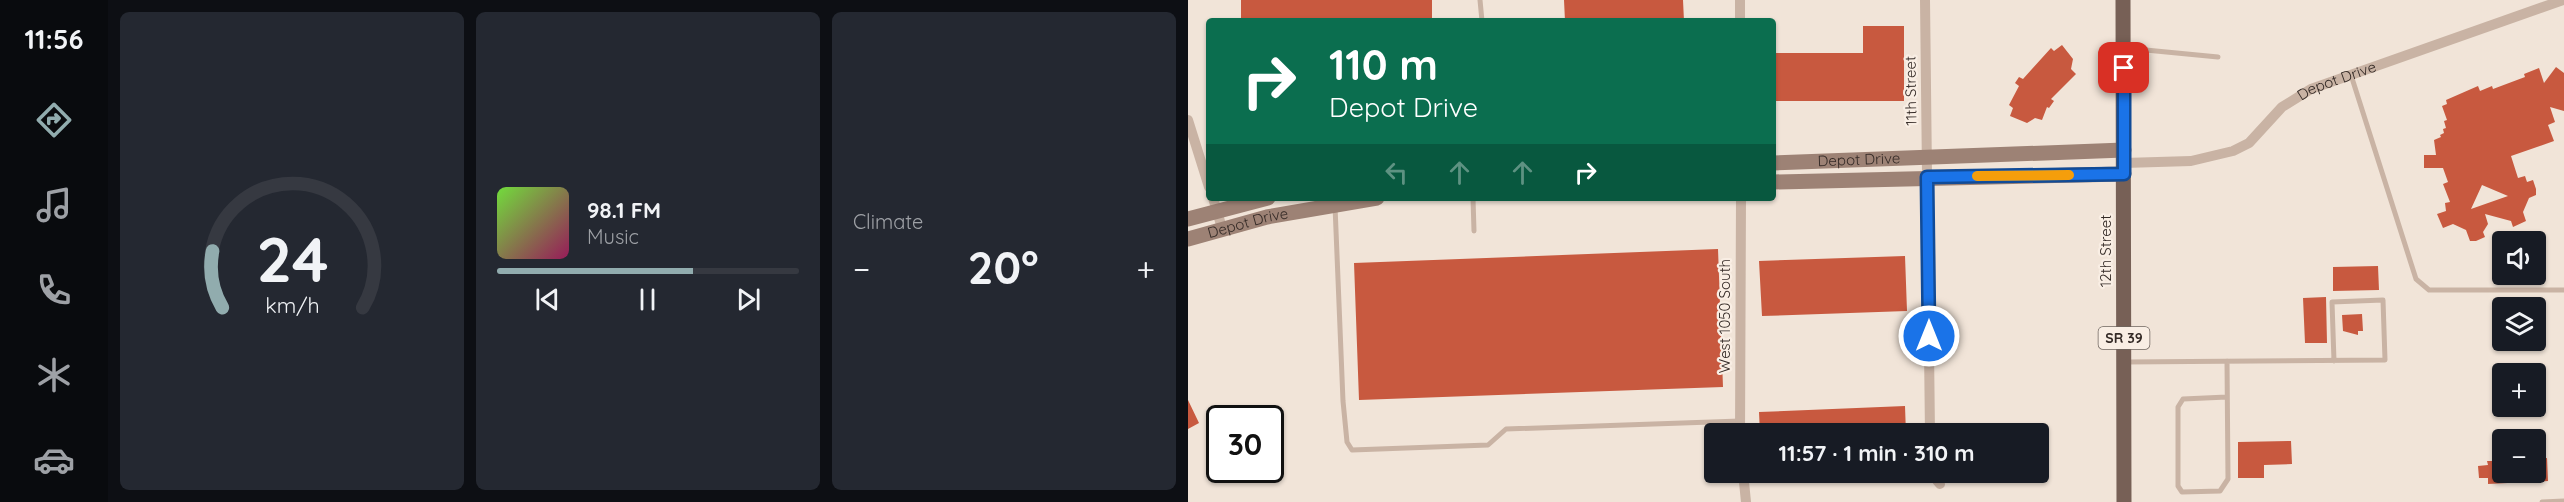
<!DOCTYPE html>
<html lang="en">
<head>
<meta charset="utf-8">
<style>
	body { margin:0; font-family:Quicksand,sans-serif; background:#242831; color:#f1f3f6; height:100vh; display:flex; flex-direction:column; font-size:22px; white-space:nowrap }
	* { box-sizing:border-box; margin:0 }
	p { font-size:20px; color:#9ea1a6 }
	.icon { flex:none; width:33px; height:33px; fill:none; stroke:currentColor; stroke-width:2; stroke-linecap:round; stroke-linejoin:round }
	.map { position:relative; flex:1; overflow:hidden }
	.details { display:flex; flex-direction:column; gap:12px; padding:12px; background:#0d0f14; width:1080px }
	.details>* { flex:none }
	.guide { position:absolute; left:18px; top:18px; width:570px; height:183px; border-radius:6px; box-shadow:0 2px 4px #0004; background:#0b6e4f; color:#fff; overflow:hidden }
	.fabs { position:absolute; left:1304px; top:231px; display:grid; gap:12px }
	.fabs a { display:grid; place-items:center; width:54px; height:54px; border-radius:6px; background:#171b24; box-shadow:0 2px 4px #0004; font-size:30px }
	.speed { position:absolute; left:18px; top:405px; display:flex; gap:12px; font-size:30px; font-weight:700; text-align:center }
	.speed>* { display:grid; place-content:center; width:78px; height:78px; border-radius:50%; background:#171b24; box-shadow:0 2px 4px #0004; line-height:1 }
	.speed .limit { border:3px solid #111; border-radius:9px; background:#fff; color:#111 }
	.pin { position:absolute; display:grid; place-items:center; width:51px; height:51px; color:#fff; margin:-26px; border-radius:12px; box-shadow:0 3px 9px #0006 }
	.me { position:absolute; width:66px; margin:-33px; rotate:0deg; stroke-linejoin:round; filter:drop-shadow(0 0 4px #0008) }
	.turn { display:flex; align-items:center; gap:21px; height:126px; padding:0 24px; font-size:27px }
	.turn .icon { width:78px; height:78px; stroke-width:2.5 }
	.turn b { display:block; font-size:42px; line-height:51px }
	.lanes { display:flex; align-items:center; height:57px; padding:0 24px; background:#0003; justify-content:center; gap:30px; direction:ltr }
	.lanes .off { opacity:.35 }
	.big { font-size:45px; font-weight:700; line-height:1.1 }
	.details .tile { flex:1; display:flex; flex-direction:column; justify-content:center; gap:9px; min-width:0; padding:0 21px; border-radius:9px; background:#242831 }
	.details .dial { align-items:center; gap:0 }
	.dial svg { height:156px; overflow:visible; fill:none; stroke:#363941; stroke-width:7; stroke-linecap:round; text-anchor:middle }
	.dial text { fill:#f1f3f6; stroke:none }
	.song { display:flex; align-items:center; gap:18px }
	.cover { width:72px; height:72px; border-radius:9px; background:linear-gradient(135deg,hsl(100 70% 55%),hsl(330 70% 35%)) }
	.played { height:6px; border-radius:3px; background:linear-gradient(90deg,#91acae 65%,#363941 65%) }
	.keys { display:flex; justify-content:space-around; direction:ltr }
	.heat { display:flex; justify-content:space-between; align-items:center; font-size:33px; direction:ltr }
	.details .tiles { flex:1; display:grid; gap:12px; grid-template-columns:repeat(3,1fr) }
	.trip { position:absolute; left:516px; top:423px; width:345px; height:60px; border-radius:6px; background:#171b24; box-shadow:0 2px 4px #0004; font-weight:700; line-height:60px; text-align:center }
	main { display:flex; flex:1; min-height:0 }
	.menu { display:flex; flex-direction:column; width:108px; justify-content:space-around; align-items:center; background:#090b0e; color:#9ea1a6 }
	.menu .icon { width:42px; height:42px }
	.menu .on { color:#91acae }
	.menu b { font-size:27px; color:#f1f3f6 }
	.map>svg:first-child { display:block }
	.building { fill:#c8593f; fill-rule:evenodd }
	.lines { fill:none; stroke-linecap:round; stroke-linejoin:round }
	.lane { stroke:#c9b3a4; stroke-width:5 }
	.street { stroke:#c9b3a4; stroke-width:10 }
	.secondary { stroke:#9d8275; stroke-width:15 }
	.primary { stroke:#776056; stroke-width:15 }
	.route-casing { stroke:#114b97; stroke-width:15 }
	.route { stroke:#1a73e8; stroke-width:10 }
	.slow { stroke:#f59e0b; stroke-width:10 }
	.labels { text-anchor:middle; stroke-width:4.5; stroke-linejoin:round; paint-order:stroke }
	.shield { fill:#f9eee4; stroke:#6f655f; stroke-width:1.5 }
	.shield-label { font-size:14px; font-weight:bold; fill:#342a26 }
	.street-label { font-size:15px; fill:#342a26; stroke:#f9eee4 }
</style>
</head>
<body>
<main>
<nav class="menu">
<b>11:56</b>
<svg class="icon on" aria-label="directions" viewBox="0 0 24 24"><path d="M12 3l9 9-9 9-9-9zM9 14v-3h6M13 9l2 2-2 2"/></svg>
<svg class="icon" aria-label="music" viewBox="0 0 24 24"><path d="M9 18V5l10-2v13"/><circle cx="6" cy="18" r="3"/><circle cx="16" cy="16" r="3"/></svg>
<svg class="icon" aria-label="phone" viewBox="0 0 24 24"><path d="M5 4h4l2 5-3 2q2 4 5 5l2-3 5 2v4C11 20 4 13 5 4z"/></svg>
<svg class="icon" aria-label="climate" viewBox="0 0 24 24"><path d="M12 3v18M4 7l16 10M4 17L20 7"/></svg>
<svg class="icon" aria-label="car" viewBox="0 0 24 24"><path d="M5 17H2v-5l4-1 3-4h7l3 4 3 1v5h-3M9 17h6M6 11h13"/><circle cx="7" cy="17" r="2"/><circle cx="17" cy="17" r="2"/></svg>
</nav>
<section class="details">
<div class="tiles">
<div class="tile dial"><svg viewBox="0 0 100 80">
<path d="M14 69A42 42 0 1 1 86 69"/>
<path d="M14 69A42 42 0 0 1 9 40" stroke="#91acae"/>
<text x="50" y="56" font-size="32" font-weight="700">24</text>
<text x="50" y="72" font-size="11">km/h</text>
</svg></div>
<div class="tile">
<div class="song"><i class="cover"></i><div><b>98.1 FM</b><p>Music</p></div></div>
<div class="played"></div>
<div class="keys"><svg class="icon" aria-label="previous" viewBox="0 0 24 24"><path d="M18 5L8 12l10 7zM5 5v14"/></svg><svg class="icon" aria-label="pause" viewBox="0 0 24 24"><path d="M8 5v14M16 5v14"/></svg><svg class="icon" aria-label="next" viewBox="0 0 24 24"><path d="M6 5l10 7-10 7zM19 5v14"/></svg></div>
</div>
<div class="tile"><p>Climate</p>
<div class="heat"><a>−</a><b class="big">20°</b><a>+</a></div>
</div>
</div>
</section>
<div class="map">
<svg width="1376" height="502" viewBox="0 0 1376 502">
	<rect width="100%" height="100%" fill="#f1e4d8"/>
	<path class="building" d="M53,0H244V21H53Z
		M376,0H495L496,21H377Z
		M675,26H716V101H585V53H675Z
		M874,45L885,59L883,69L888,74L863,99L866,101L861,108L859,107L854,120L847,118L839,123L822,116L825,108L821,105L831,86L827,83L831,77L835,79L863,48L866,51Z
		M1368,67L1376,73V111L1362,107L1367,122L1360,125L1366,141L1323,156L1330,178L1337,176L1339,182L1345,180L1348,189V195L1341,198L1335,212L1338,221L1325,227L1323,221L1297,214L1300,224L1295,232L1297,237L1288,241H1282L1278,230L1265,224L1255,228L1249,214L1258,211L1257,203L1262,202L1255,184L1260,182L1255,168H1236V155H1248L1246,140L1253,137L1252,135L1256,133L1255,129L1258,128L1256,121L1259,120L1254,106L1259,104L1258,100L1290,86L1292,91L1304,86L1305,89L1337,77L1336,74L1351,68L1356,83ZM1294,185L1320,196L1283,209Z
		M530,249L535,387L171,400L166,263Z
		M717,256L719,311L574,316L571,261Z
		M1190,266L1191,290L1145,291V267Z
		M1138,297L1139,343H1117L1115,298Z
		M1174,314L1175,331H1170V335L1155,331L1154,315Z
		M0,400L11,423L0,429Z
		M717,406L718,434H572L571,412Z
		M1103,441L1104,464L1076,465V478H1050V442Z
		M1359,458L1360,481L1300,484V478H1291L1290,466L1300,465L1299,461H1314V472H1347V459Z"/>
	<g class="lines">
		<path class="lane" d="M292,0L294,21
			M937,48L1030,57
			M1163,75L1228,279L1241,290H1376
			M285,198L286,231
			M147,206L155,401L159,442L164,450L300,445L318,429L552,421
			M1039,361L1040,479L1032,491L994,492L990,486V407L995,399L1039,397
			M937,362L1197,360L1195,300L1144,302L1146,361
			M1354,502L1376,501"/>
		<g class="street">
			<path d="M552,0V21"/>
			<path d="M737,0L742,434"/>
			<path d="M0,120L21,187"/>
			<path id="s1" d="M936,163L1003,161L1045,151L1061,143L1094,107L1123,89L1375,0"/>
			<path d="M25,198L34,228"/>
			<path d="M552,434L553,198"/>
			<path d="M555,472L558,502"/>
			<path d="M742,472L752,484"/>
		</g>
		<g class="secondary">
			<path id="s2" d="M585,163L936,150"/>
			<path d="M585,182L936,174"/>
			<path d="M0,219L80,198"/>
			<path id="s3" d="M0,239L79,217L189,198"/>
		</g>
		<path class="primary" d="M935,0L936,502"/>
	</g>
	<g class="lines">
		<g class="route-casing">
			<path id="route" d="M741,336L739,177L936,174V68"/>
		</g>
		<use href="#route" class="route"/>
		<path class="slow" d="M789,176L881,175"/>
	</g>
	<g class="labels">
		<rect class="shield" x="910.5" y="327" width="51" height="22" rx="4.5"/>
		<g class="shield-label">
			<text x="936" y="343">SR 39</text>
		</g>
		<g class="street-label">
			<text dy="5" stroke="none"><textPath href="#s1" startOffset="238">Depot Drive</textPath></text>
			<text transform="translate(723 91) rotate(-91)" y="5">11th Street</text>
			<text dy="5" stroke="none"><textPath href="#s2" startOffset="86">Depot Drive</textPath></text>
			<text dy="5" stroke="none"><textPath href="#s3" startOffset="62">Depot Drive</textPath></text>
			<text transform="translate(918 251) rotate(-90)" y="5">12th Street</text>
			<text transform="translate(537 316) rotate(-90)" y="5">West 1050 South</text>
		</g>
	</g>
</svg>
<div class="fabs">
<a><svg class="icon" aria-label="sound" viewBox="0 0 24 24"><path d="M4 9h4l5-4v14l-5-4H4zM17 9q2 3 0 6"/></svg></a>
<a><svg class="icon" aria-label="layers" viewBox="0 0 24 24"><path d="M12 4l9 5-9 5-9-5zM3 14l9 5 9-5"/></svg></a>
<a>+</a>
<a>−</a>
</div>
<div class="speed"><div class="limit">30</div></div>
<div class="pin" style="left:936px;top:68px;background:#d93025"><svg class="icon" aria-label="arrive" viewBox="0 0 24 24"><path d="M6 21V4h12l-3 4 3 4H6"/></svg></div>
<svg class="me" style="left:741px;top:336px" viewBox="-20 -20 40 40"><circle r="17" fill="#1a73e8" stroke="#fff" stroke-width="3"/><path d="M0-11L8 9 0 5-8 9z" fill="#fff"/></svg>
<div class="trip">11:57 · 1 min · 310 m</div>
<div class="guide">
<div class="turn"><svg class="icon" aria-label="right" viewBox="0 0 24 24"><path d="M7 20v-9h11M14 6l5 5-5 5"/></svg><div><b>110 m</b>Depot Drive</div></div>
<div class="lanes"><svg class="icon off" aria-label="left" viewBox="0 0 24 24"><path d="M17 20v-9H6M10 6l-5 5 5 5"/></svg><svg class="icon off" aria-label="ahead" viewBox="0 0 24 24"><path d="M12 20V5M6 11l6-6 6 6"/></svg><svg class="icon off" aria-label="ahead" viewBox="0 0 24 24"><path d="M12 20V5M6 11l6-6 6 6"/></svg><svg class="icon" aria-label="right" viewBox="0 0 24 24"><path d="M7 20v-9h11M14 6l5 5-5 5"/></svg></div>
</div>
</div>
</main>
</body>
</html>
